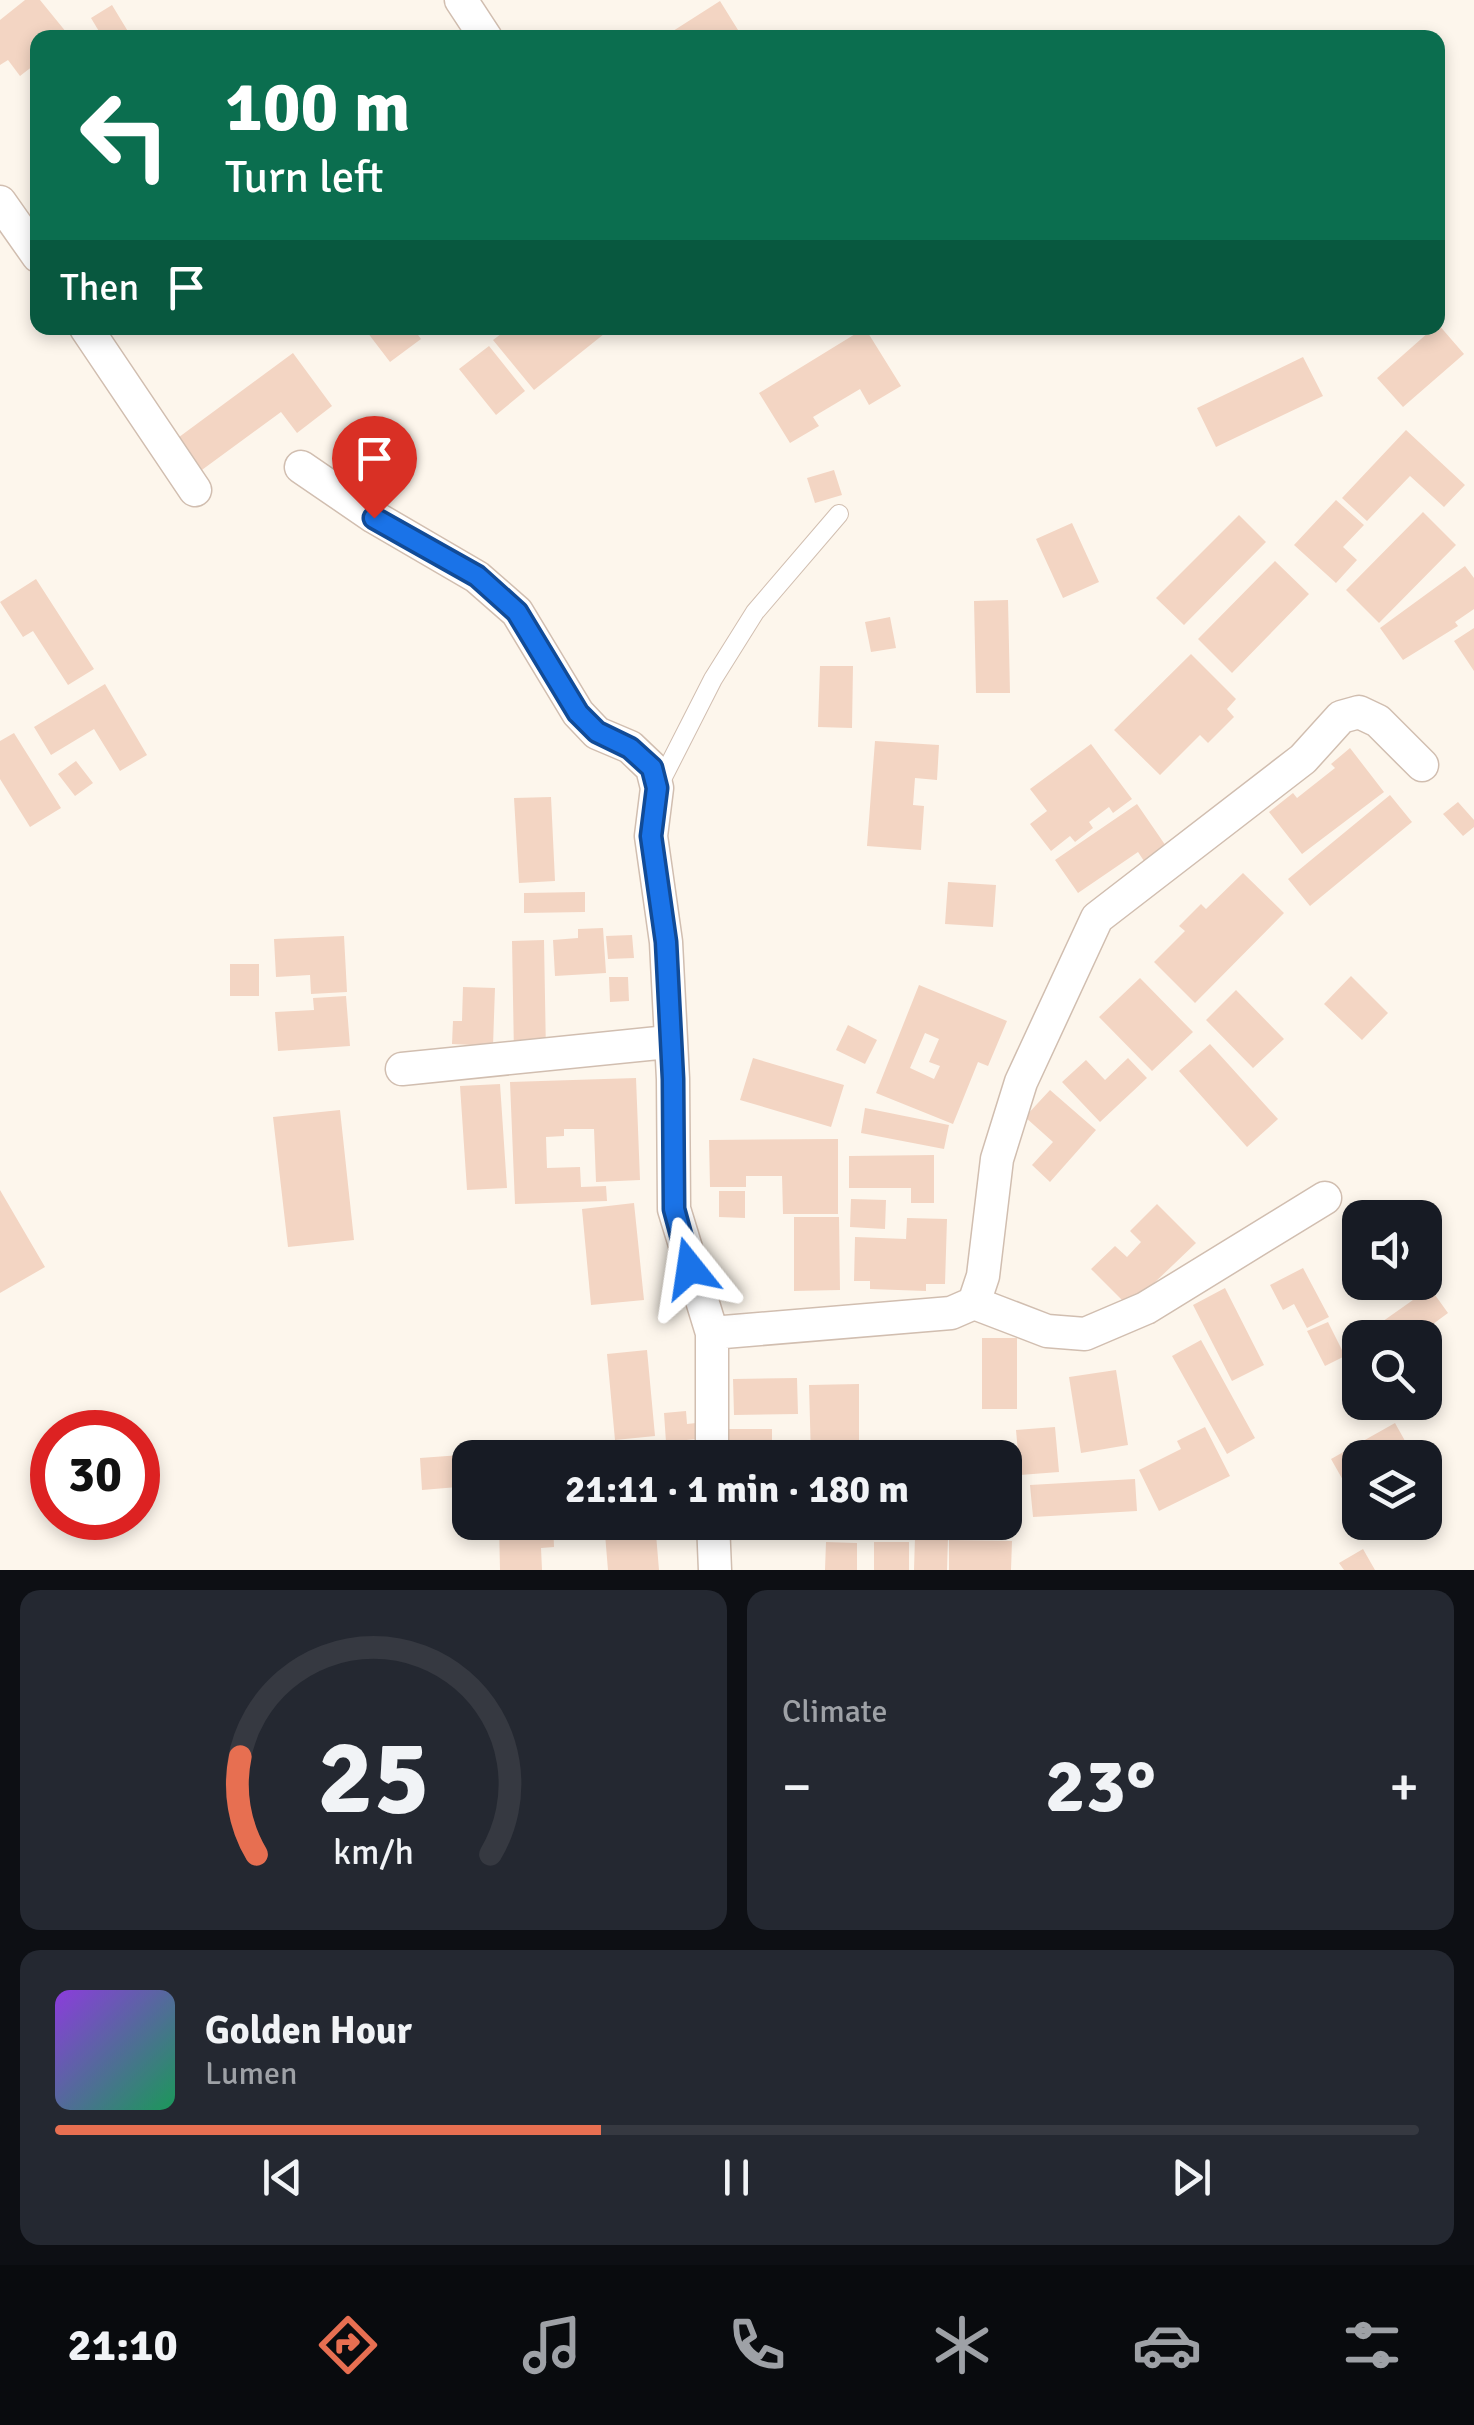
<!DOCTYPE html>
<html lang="en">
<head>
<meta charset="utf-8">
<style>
	body { margin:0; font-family:Signika,sans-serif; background:#242831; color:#f1f3f6; height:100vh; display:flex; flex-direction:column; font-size:38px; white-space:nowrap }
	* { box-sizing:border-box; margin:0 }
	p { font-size:32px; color:#9ea1a6 }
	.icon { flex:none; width:55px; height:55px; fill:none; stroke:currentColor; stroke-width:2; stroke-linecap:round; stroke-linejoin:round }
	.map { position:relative; height:1570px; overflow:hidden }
	.panel { display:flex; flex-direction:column; gap:20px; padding:20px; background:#0d0f14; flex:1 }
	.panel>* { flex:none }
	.top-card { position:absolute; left:30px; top:30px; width:1415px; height:305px; border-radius:20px; box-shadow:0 5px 15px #0003; background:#0b6e4f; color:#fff; overflow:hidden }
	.fabs { position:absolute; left:1342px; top:1200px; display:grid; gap:20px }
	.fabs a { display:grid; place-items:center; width:100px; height:100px; border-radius:20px; background:#171b24; box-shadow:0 5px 15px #0003; font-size:50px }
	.speed { position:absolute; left:30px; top:1410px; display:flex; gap:20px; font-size:50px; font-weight:700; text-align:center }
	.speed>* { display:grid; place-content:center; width:130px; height:130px; border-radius:50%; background:#171b24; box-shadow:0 5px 15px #0003; line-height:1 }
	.speed .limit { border:15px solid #d22; background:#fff; color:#111 }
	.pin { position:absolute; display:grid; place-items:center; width:85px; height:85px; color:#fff; margin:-102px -42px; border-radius:50% 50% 50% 0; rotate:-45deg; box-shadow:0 0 10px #0007 }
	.pin .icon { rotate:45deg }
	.me { position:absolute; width:110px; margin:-55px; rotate:345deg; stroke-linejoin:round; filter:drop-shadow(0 0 8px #0008) }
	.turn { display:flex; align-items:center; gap:35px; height:210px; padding:0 30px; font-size:45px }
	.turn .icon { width:130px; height:130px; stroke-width:2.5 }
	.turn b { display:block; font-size:70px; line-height:85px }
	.then { display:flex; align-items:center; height:95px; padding:0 30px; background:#0003; gap:20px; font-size:38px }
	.big { font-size:75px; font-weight:700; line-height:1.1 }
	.panel .tile { flex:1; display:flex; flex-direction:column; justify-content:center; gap:15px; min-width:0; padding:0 35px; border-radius:20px; background:#242831 }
	.panel .dial { align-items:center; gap:0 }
	.dial svg { height:260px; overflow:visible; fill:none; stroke:#363941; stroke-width:7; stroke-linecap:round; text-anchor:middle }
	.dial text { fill:#f1f3f6; stroke:none }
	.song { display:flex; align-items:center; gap:30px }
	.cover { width:120px; height:120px; border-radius:15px; background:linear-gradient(135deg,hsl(270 70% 55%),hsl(150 70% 35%)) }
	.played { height:10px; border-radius:5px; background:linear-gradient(90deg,#e76f51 40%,#363941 40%) }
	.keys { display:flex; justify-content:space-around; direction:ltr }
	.heat { display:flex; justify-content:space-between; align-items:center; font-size:55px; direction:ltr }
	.panel .tiles { flex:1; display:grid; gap:20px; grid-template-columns:1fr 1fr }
	.tile:last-child { grid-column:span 2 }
	.trip { position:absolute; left:452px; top:1440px; width:570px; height:100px; border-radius:20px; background:#171b24; box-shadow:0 5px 15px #0003; font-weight:700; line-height:100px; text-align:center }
	.menu { display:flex; height:160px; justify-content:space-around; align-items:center; background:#090b0e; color:#9ea1a6 }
	.menu .icon { width:70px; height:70px }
	.menu .selected { color:#e76f51 }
	.menu b { font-size:45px; color:#f1f3f6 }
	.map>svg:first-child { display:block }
	.building { fill:#f3d5c3; fill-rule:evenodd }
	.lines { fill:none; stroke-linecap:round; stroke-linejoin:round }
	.service-casing { stroke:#d1beb0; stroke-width:20 }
	.minor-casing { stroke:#d1beb0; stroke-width:35 }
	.service { stroke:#fff; stroke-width:18 }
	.minor { stroke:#fff; stroke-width:32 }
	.route-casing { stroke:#114b97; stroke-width:25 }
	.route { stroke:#1a73e8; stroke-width:18 }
</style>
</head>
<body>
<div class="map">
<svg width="1474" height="1570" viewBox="0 0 1474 1570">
	<rect width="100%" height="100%" fill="#fdf6ec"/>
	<path class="building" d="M25,0H40L71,38H38V62L20,76L8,60L0,65V20Z
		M720,1L743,38H662Z
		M112,5L132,38H103L91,18Z
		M1438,324L1464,354L1403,407L1377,378Z
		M364,328H413L421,339L390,362Z
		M509,328H599L604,334L534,390L493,340Z
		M865,328L901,386L869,405L860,389L813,417L819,426L790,443L759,393Z
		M489,346L525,391L496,415L459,369Z
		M293,353L332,406L297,433L281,412L195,475L171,443Z
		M1303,357L1323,396L1216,447L1197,408Z
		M1406,430L1465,485L1444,507L1410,476L1367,521L1342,498Z
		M834,470L842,495L815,503L807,478Z
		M1336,500L1364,525L1343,547L1357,560L1336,583L1294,545Z
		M1423,512L1456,545L1379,623L1346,590Z
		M1239,515L1266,542L1184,625L1156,598Z
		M1072,523L1099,582L1063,598L1036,539Z
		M1275,561L1309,594L1232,673L1198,639Z
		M1465,566L1474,578V609L1455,622L1458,626L1403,660L1380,628Z
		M36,579L94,669L68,685L33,631L23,637L0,602Z
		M1008,600L1010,693H976L974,601Z
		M890,617L896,648L871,652L865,622Z
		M1474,628V671L1454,641Z
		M1191,654L1236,699L1227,709L1234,717L1208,743L1200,735L1160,775L1114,730Z
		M820,666H853L852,728L818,727Z
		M105,684L147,755L120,771L94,729L51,755L34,727Z
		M14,733L61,808L30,827L0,779V741Z
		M875,741L939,745L937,780L915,778L913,805L924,806L921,850L867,846Z
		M1091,744L1132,799L1113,813L1109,807L1089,822L1093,828L1075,842L1070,836L1051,851L1030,824L1047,811L1030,789Z
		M1350,748L1384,792L1302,854L1269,812L1293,793L1297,798L1335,768L1331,764Z
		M76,761L93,783L75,796L58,774Z
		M1390,795L1412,822L1310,906L1288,879Z
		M551,797L555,881L519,883L514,798Z
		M1458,802L1474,820V827L1463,836L1443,814Z
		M1137,804L1168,849L1146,864L1138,852L1078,893L1055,860Z
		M1243,873L1284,913L1195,1003L1154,962L1185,931L1179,926L1201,904L1206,909Z
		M948,882L996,885L993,927L945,924Z
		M585,892V912L524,913V893Z
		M603,928L606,973L555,976L553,940L578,938V929Z
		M632,935L634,958L608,959L606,936Z
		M344,936L347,992L311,994L310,975L276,977L274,939Z
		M544,940L546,1054L514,1055L512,941Z
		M230,964H259V996H230Z
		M1351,976L1388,1013L1362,1040L1324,1004Z
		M609,977H628L629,1001L610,1002Z
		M1140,978L1193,1032L1152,1071L1099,1017Z
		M919,985L1007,1021L988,1066L978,1062L953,1124L876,1093ZM925,1033L939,1039L929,1062L940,1066L934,1079L910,1068Z
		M463,987L495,988L493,1046L452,1044L453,1021H462Z
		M1236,990L1284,1039L1253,1068L1206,1020Z
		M346,996L350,1046L278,1051L275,1012L314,1010L313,998Z
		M848,1025L877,1040L865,1064L836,1050Z
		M1210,1044L1278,1119L1247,1147L1179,1071Z
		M753,1058L844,1085L831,1127L740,1100Z
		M1128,1058L1147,1078L1100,1122L1062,1082L1086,1060L1105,1080Z
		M636,1078L640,1180L596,1182L594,1129H564V1136L546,1137L547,1168L580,1167L581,1187L606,1186L607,1201L515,1204L510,1082Z
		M500,1084L507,1188L467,1190L460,1086Z
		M1050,1090L1096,1130L1050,1182L1032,1165L1053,1142L1025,1117Z
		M865,1108L949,1125L944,1149L861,1133Z
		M340,1110L354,1240L288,1247L273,1117Z
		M838,1139V1214H783L782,1176H746V1187H710L709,1140Z
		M934,1155V1203H911V1188H849V1156Z
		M0,1190L45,1267L0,1293Z
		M719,1191H745V1218L719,1217Z
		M851,1199L886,1200L885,1229L850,1227Z
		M634,1203L644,1300L591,1305L582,1209Z
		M1157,1204L1196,1243L1129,1307L1091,1269L1115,1246L1127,1257L1141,1242L1130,1231Z
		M794,1217H839L840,1290L794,1291Z
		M907,1218L947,1219L945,1284H926V1291L870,1289V1281H854L855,1237L906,1239Z
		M1303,1268L1329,1317L1307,1328L1294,1304L1283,1310L1270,1285Z
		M1225,1288L1264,1365L1232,1381L1193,1305Z
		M1430,1288L1448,1313L1414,1338H1373L1369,1331Z
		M1328,1322L1345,1356L1325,1366L1307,1331Z
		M982,1338H1017V1409H982Z
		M1201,1340L1255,1438L1227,1454L1172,1356Z
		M647,1350L655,1436L615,1440L607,1354Z
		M1116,1370L1128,1445L1081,1453L1069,1377Z
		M797,1378L798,1414L734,1415L733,1379Z
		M859,1384V1458H811L809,1385Z
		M686,1411L687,1424L696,1423L697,1439L666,1442L664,1413Z
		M1395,1423L1409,1448L1402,1453L1405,1458H1360V1483L1348,1489L1331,1459Z
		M1055,1427L1059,1472L1020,1475L1016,1430Z
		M1205,1427L1230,1476L1159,1511L1139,1470L1181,1449L1177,1441Z
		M727,1429H772V1458H727Z
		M502,1452V1458H470V1486L422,1490L420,1458Z
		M1135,1479L1137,1511L1033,1517L1030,1485Z
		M499,1522H553L554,1547L541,1548L542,1570H500Z
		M604,1522H655L659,1570H608Z
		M915,1537H948L947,1570H914Z
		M949,1540L1012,1541L1011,1570H949Z
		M826,1542L857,1543V1570H825Z
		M874,1542H909V1570H874Z
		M1363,1549L1375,1570H1344L1339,1563Z"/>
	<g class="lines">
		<g class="service-casing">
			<path id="service" d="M658,787L713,679L755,612L839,514"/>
		</g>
		<g class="minor-casing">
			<path id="minor" d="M461,0L486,38
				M0,202L38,256
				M86,328L195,490
				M301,467L374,517L477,577L517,612L578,713L597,733L630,747L652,768L657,788L651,836L666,942L673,1079L674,1209L712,1333V1458
				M402,1069L668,1042
				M974,1303L983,1276L997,1159L1021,1082L1097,918L1303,759L1341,717L1359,712L1378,721L1422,765
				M712,1333L951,1313L974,1303L1047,1331L1085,1334L1146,1308L1325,1198
				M713,1522L715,1570"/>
		</g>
		<use href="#service" class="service"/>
		<use href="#minor" class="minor"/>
	</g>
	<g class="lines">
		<g class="route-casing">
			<path id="route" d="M374,518L477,576L517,612L578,713L597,732L630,748L652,768L657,788L651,836L666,942L673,1079L674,1209L690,1268"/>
		</g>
		<use href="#route" class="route"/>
	</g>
</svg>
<div class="fabs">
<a><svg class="icon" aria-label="sound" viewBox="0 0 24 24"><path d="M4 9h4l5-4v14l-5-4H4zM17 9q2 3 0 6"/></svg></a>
<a><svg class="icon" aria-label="search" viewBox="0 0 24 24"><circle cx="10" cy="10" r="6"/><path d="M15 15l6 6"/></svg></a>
<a><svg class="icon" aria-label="layers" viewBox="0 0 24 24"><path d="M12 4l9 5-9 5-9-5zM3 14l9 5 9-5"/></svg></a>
</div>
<div class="speed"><div class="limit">30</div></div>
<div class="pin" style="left:374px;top:518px;background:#d93025"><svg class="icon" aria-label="arrive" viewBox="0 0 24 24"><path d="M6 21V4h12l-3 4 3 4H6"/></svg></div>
<svg class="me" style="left:690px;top:1268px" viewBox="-20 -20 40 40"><path d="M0-17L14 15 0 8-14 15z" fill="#1a73e8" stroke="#fff" stroke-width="4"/></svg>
<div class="trip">21:11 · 1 min · 180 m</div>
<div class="top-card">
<div class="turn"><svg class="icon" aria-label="left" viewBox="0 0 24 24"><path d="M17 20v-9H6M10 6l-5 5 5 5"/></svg><div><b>100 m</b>Turn left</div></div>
<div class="then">Then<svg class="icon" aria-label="arrive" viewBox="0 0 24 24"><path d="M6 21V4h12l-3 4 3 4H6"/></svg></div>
</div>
</div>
<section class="panel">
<div class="tiles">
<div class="tile dial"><svg viewBox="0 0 100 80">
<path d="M14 69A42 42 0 1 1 86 69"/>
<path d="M14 69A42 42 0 0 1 9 39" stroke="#e76f51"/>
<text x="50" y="56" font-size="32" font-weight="700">25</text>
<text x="50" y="72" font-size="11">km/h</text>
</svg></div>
<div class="tile"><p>Climate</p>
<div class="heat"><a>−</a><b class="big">23°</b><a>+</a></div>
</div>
<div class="tile">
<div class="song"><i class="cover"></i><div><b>Golden Hour</b><p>Lumen</p></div></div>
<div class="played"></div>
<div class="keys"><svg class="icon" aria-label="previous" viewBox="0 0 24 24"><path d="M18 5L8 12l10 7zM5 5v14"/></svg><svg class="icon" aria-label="pause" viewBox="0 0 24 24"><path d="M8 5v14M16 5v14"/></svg><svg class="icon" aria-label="next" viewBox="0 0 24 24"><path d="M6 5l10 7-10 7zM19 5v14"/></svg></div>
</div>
</div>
</section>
<nav class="menu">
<b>21:10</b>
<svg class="icon selected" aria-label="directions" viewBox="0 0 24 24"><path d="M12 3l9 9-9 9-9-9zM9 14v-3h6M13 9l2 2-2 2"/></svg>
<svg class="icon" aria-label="music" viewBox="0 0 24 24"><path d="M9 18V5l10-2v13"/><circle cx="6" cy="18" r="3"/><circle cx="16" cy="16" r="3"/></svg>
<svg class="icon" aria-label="phone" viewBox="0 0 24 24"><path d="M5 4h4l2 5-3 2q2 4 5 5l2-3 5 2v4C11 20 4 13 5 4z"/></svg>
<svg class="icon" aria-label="climate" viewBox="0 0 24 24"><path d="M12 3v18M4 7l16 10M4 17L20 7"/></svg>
<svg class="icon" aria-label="car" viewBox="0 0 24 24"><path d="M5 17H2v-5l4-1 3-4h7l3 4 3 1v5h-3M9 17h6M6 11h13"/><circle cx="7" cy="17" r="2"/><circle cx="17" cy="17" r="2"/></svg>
<svg class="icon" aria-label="filters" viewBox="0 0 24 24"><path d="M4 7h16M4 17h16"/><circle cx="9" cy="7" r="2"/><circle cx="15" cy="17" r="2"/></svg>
</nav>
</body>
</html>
